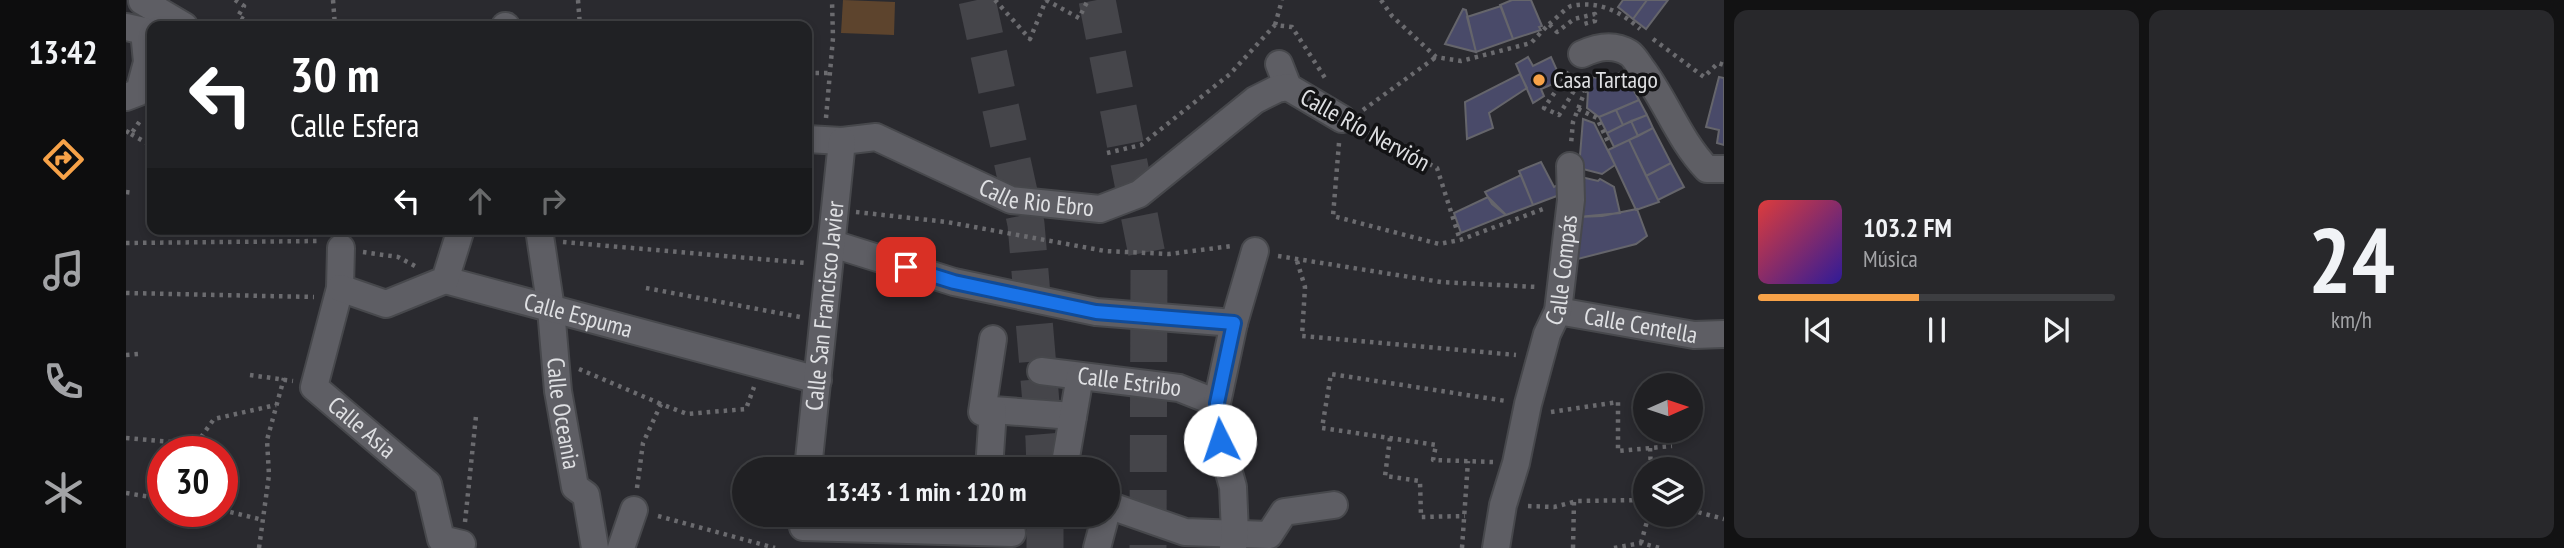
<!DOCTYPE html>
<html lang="es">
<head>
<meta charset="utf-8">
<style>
	body { margin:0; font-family:"PT Sans Narrow",sans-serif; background:#28282b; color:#f1f3f6; height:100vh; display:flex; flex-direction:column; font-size:26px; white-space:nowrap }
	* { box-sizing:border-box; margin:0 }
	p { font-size:23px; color:#a2a3a6 }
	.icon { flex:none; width:38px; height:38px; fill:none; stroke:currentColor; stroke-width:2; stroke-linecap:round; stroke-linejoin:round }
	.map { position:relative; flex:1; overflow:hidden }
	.sheet { display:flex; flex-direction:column; gap:10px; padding:10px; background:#121213; width:840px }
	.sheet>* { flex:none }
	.banner { position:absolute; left:21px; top:21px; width:665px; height:214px; border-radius:14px; box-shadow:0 4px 10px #0003,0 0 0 2px #3d3e41; background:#202124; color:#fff; overflow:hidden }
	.needle { width:46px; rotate:87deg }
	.controls { position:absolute; left:1507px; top:373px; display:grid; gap:14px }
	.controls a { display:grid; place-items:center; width:70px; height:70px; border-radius:50%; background:#202023; box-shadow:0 4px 10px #0003,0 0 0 2px #3d3e41; font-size:35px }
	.speed { position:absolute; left:21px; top:436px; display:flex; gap:14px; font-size:35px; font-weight:700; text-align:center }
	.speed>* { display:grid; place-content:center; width:91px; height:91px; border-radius:50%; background:#202023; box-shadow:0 4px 10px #0003,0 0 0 2px #3d3e41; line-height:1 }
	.speed .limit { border:10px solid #d22; background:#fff; color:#111 }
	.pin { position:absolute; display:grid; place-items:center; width:60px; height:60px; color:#fff; margin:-30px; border-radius:14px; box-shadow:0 4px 10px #0006 }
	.me { position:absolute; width:77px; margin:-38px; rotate:356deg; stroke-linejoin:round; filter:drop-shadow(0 0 5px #0008) }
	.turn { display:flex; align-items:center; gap:24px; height:147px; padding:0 28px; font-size:32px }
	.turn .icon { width:91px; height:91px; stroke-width:2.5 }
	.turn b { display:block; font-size:49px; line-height:60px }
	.lanes { display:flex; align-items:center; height:66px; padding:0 28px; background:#0003; justify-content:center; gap:35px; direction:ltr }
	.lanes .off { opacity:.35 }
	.sheet .widget { flex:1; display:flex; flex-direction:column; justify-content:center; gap:10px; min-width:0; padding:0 24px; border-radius:14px; background:#28282b }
	.sheet .dial { align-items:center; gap:0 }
	.dial b { font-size:91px; line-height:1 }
	.song { display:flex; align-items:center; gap:21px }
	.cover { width:84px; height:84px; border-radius:10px; background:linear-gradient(135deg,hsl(0 70% 55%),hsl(250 70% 35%)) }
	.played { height:7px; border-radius:4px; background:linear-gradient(90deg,#f7a248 45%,#3d3e41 45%) }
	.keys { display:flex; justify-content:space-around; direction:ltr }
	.sheet .tiles { flex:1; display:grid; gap:10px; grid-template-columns:repeat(2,1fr) }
	.trip { position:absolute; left:606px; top:457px; width:388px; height:70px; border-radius:35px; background:#202023; box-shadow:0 4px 10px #0003,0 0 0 2px #3d3e41; font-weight:800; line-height:70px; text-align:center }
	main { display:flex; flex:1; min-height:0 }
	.dock { display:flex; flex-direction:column; width:126px; justify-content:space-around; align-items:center; background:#0d0d0e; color:#a2a3a6 }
	.dock .icon { width:49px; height:49px }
	.dock .on { color:#f7a248 }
	.dock b { font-size:32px; color:#f1f3f6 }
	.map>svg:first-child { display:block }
	.green { fill:#5d442d }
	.building { fill:#494a69; stroke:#65656b; stroke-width:2 }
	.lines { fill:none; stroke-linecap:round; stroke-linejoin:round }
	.highway-tunnel { stroke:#45454a; stroke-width:37; stroke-dasharray:37 18; stroke-linecap:butt }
	.minor-casing { stroke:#47484c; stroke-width:30 }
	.path { stroke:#6b6b6f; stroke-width:4.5; stroke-dasharray:3.5 5; stroke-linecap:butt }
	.minor { stroke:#5e5e64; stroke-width:26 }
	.route-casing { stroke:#114b97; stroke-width:18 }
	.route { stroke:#1a73e8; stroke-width:12 }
	.poi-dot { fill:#f7a248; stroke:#131315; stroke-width:2.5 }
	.labels { text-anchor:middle; stroke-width:7; stroke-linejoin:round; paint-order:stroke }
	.poi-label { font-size:24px; fill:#dfe0e3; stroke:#131315; text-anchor:start }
	.street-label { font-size:24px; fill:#dfe0e3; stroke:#131315 }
</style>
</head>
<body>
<main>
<nav class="dock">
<b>13:42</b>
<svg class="icon on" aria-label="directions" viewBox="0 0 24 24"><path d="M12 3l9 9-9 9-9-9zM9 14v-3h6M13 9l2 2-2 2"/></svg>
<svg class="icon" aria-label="music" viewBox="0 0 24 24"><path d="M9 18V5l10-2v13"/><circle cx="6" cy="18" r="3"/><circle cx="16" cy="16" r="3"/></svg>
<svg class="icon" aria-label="phone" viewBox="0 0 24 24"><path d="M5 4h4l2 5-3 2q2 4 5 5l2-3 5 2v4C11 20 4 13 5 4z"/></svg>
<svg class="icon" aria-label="climate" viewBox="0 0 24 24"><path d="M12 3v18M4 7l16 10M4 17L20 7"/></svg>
</nav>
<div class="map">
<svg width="1598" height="548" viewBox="0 0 1598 548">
	<rect width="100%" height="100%" fill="#2a2a2f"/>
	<path class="green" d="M717,0L769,2L768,35L715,33Z"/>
	<path class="building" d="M1386,0H1405L1416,26L1413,27L1415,30L1387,39L1374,5Z
		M1497,0H1521L1507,19L1492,7Z
		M1521,0H1542L1520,29L1507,19Z
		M1375,6L1387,39L1350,52L1341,17Z
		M1337,9L1340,10L1350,52L1319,44Z
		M1402,57L1407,66L1425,57L1433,75L1427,84L1415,89L1418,96L1407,103L1390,64Z
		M1497,71L1513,100L1473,117L1461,108L1462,91L1467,77L1480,80Z
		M1394,74L1401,88L1363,113L1367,128L1341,139L1339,102Z
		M1593,77L1598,78V145L1591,143L1593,130L1580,127Z
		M1513,100L1521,115L1497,125L1490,110Z
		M1490,110L1497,125L1481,133L1473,117Z
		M1521,115L1527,128L1512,136L1505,121Z
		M1457,119L1468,123L1489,165L1476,174L1453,168Z
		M1505,121L1512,136L1488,147L1481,133Z
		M1527,128L1545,163L1520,176L1503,140Z
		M1503,140L1533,202L1510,210L1482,150Z
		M1415,162L1428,187L1434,184L1436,194L1407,205L1393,171Z
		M1545,163L1558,187L1532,200L1520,176Z
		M1395,175L1407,205L1380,215L1366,204L1359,192Z
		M1455,177L1472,181L1474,179L1488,187L1494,213L1452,217Z
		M1362,197L1380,215L1335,233L1328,213Z
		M1511,209L1521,236L1510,244L1444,261L1452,217L1476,216Z"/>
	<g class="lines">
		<path class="highway-tunnel" d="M851,0L900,224L918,439L919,469
			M971,0L1023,265L1022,548
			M919,514V548"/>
		<g class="minor-casing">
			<g id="minor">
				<path d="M16,1L58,26"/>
				<path d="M379,26H380"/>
				<path d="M0,27L18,31L21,62L13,92L0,97"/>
				<path d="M1456,54C1471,47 1487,43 1503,53C1508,56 1512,64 1516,69C1540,101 1553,140 1581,169H1598"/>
				<path d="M1153,64L1162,87L1216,119"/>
				<path id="s1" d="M681,139L716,141L750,137L885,200L974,209L1013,194L1129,100L1151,89L1162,87"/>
				<path id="s2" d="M413,229L425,309L432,391L449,487L460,495L469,548"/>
				<path d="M707,244L828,282L970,312L1108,323"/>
				<path id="s3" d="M215,248L214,288L188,387L302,484L315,539L336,544L335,548"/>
				<path id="s4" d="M319,280L692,380"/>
				<path d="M214,288L260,304L319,280L335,229"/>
				<path id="s5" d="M1432,311L1568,335L1598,334"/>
				<path id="s6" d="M915,371L1053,388L1091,403"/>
				<path d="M867,410L947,416"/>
				<path id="s7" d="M682,469L716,141"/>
				<path d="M863,469L867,410L856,412L867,339"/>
				<path d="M938,469L954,376"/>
				<path d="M982,505L1059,532L1143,535L1158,512L1208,505"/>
				<path d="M677,527L886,533"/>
				<path d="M495,548L508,510"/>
				<path d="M971,548L980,514"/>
				<path d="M1107,548L1109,533L1107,487L1094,440L1091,403L1108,323L1129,251"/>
				<path id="s8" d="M1370,548L1377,505L1390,463L1402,404L1421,334L1432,311L1445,200L1444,166"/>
			</g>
		</g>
		<path class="path" d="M109,0L118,6L112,16L130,26
			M207,0L209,26
			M452,0L454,26
			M869,0L904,39L920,0
			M920,0L953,18L962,0
			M1255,0L1266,16L1310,57L1335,61L1405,43L1423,24L1431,32L1448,19L1469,14V21L1458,24
			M1423,24C1430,19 1437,10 1445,6C1473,0 1495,12 1514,29
			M1149,25L1156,0
			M1527,39L1578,77L1592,63L1598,65
			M1443,72L1418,108L1433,115L1451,86L1459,91L1447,122L1445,144
			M681,73H704
			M1452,109L1471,118L1482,142
			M1237,110L1310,57
			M700,118L707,38L706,0
			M1235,129L1311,168L1334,240
			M0,131L5,134L16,118
			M5,134L26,146
			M1213,143L1207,216L1313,244L1334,240L1420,208
			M981,153L1015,145L1104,74L1149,25L1166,27L1201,81
			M0,192L8,193
			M730,212L821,222L979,251L1043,254L1106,246
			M437,242L680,263
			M0,243L192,241
			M237,252L272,257L289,266
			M1152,256L1315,282L1411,287
			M1171,261L1179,287L1176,336L1390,355
			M520,288L674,317
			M0,293L188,297
			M0,355L12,354
			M453,369L535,404
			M124,375L167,381
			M1425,412L1492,402V451L1546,446
			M0,438L70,444V452
			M1264,438L1259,476L1294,481L1295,517L1339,516
			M70,444L88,419L150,405
			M1524,448L1525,469
			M1367,462L1307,460L1310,445L1196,428L1205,374L1380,401
			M511,488L517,443L535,404L561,414L620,409L628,387
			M0,493L37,499
			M1402,506L1428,507L1451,501L1519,500
			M96,510L137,520
			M1564,510L1598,519
			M532,516L649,548
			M339,522L350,416
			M1515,543L1523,514
			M133,548L143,475L141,440L158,378
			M1336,548L1342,461
			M1447,548L1448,501
			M1488,548L1515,543L1534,548"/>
		<use href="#minor" class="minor"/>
	</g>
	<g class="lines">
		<g class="route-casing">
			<path id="route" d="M780,267L828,282L970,312L1108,323L1091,403L1094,440"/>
		</g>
		<use href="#route" class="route"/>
	</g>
	<circle class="poi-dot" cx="1413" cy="80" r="7"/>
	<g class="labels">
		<g class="poi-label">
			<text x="1427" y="88">Casa Tartago</text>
		</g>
		<g class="street-label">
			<text transform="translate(1239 130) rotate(29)" y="8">Calle Río Nervión</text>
			<text dy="8" stroke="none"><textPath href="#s1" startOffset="243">Calle Rio Ebro</textPath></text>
			<text dy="8" stroke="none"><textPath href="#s8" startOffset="287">Calle Compás</textPath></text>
			<text dy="8" stroke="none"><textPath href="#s7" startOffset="164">Calle San Francisco Javier</textPath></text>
			<text dy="8" stroke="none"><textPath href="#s4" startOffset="138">Calle Espuma</textPath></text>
			<text dy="8" stroke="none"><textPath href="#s5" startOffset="84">Calle Centella</textPath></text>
			<text dy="8" stroke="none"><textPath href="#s6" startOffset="89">Calle Estribo</textPath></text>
			<text dy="8" stroke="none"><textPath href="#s2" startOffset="186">Calle Oceania</textPath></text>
			<text dy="8" stroke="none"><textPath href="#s3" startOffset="205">Calle Asia</textPath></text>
		</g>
	</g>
</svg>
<div class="controls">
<a><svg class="needle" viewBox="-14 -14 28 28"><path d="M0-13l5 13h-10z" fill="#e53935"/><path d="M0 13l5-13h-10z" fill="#a2a3a6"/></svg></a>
<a><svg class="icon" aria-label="layers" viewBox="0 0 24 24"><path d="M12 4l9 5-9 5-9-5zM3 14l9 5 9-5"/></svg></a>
</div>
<div class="speed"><div class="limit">30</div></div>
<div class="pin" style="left:780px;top:267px;background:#d93025"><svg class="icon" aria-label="arrive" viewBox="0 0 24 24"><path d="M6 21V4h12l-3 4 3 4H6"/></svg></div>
<svg class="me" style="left:1094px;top:440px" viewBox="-20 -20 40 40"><circle r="19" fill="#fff"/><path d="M0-13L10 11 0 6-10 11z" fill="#1a73e8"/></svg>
<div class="trip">13:43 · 1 min · 120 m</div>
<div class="banner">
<div class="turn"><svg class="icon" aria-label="left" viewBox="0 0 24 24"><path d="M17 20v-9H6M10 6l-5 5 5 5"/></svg><div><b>30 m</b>Calle Esfera</div></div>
<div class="lanes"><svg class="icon" aria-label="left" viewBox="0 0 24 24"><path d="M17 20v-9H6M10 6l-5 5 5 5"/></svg><svg class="icon off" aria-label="ahead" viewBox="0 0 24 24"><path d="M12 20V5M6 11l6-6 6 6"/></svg><svg class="icon off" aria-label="right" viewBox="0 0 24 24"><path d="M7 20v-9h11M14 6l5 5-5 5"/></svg></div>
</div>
</div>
<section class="sheet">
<div class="tiles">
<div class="widget">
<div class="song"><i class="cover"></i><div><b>103.2 FM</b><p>Música</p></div></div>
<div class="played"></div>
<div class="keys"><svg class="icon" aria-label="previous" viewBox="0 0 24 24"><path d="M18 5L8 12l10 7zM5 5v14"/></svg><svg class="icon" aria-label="pause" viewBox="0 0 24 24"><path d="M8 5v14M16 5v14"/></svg><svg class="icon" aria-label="next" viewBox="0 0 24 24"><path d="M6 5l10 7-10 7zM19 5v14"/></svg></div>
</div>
<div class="widget dial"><b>24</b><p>km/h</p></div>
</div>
</section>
</main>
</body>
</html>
